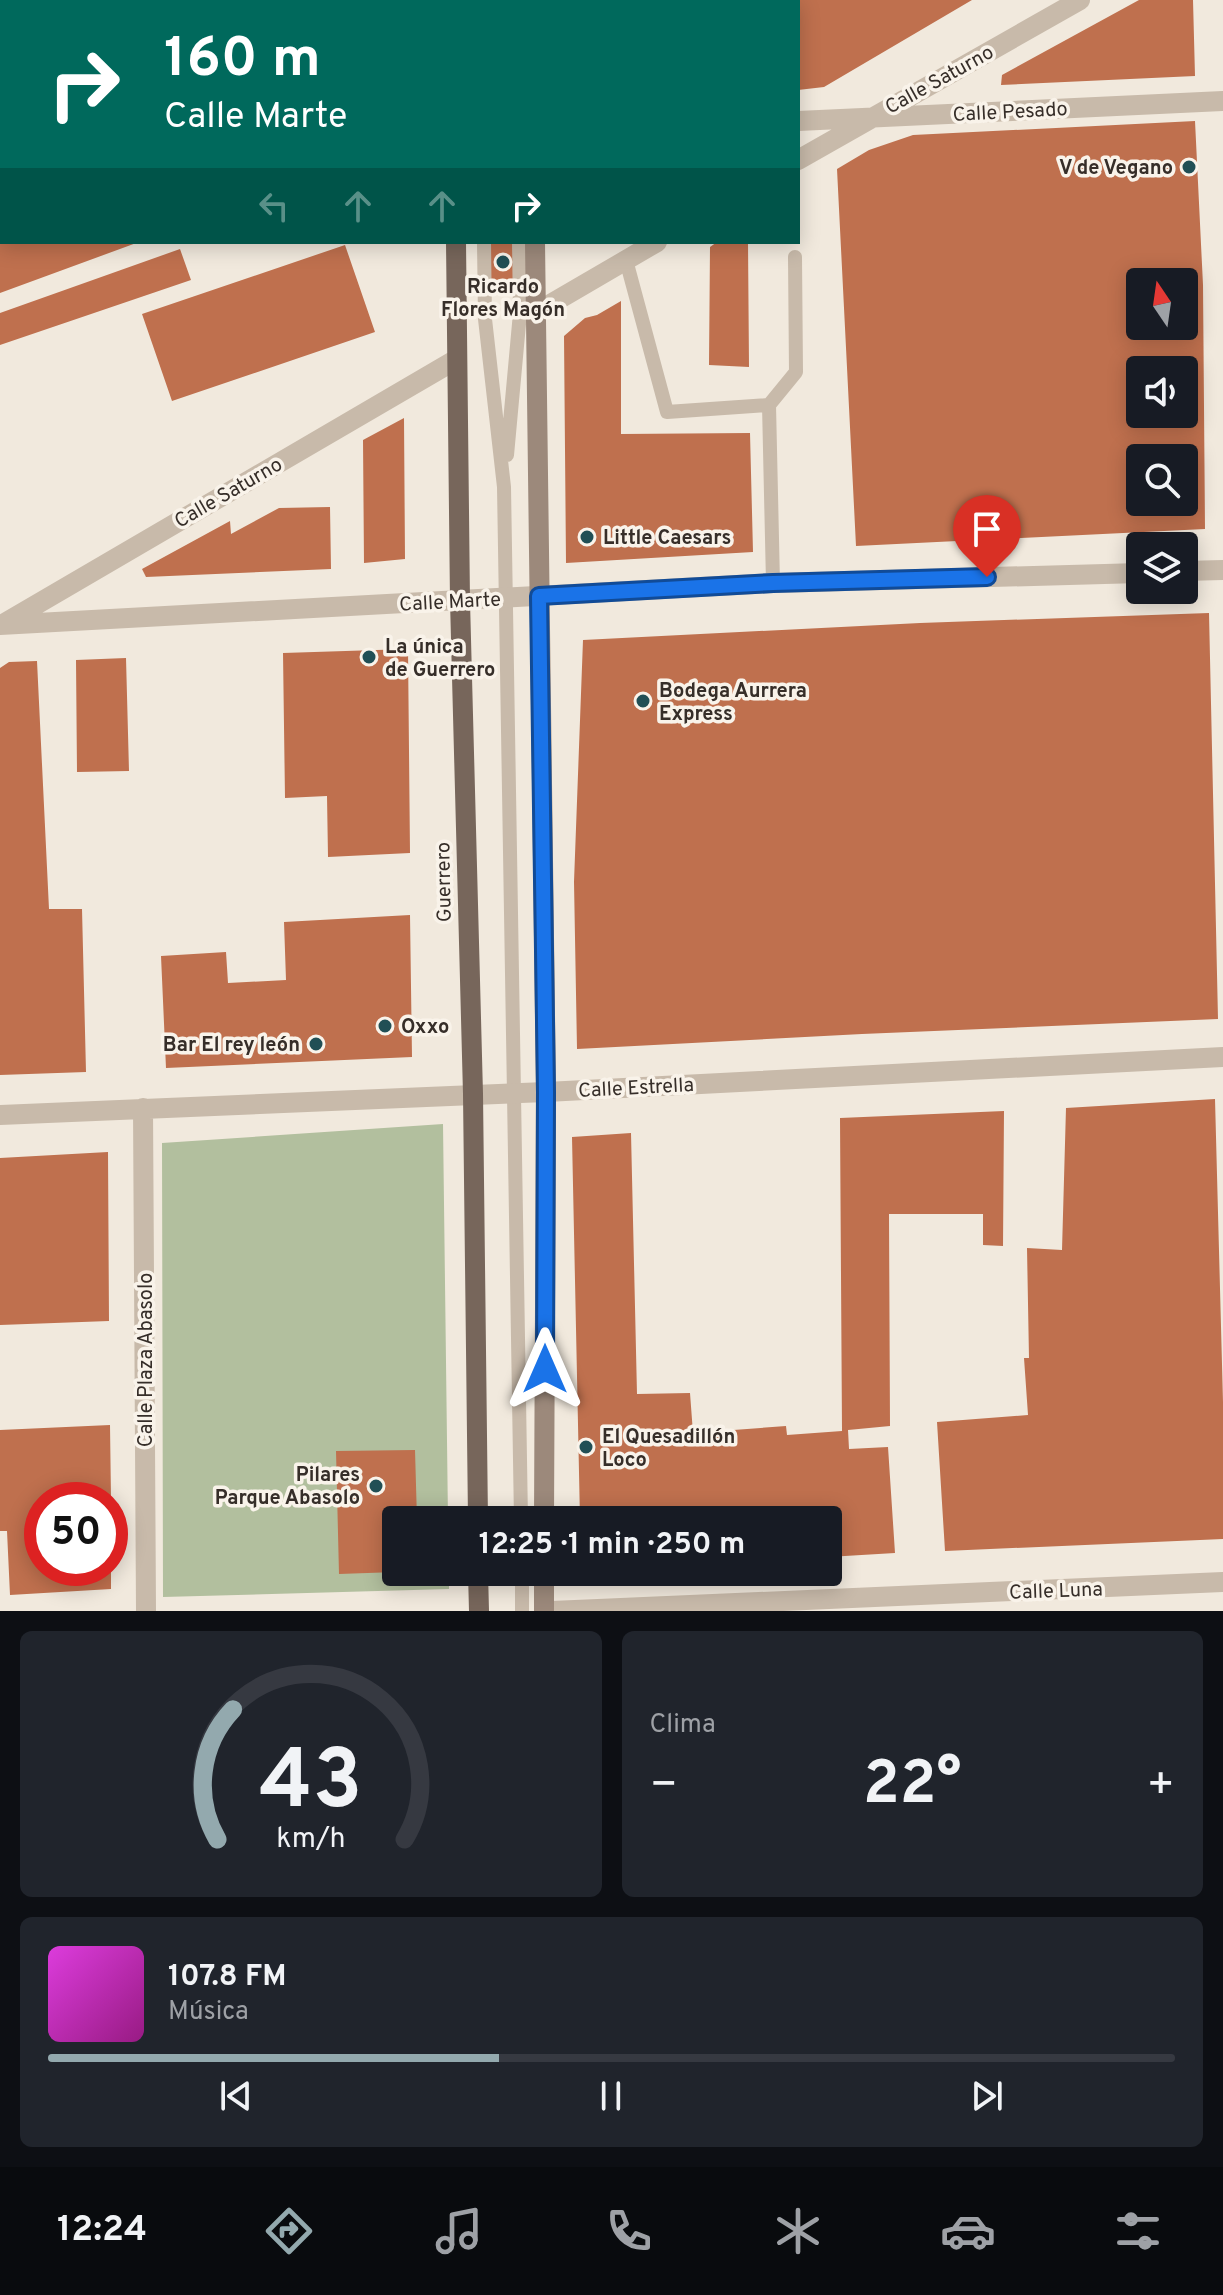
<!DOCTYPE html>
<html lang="es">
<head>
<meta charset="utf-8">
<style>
	body { margin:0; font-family:Overpass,sans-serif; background:#20242c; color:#f1f3f6; height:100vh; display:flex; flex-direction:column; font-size:30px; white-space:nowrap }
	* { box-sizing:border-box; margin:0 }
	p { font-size:26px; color:#9ea1a6 }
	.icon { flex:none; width:44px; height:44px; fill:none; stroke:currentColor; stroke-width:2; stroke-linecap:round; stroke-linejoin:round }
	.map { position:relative; height:1611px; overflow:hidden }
	.drawer { display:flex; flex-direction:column; gap:20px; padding:20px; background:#0d0f14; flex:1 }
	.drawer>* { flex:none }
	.banner { position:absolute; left:0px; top:0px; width:800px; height:244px; box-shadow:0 4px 20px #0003; background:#00695c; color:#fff; overflow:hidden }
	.needle { width:52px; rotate:347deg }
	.buttons { position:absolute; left:1126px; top:268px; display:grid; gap:16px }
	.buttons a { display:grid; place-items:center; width:72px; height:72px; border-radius:8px; background:#171b24; box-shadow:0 4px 20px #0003; font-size:40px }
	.speed { position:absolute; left:24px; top:1482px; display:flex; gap:16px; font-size:40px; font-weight:700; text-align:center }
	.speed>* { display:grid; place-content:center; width:104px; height:104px; border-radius:50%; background:#171b24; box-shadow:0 4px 20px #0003; line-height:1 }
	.speed .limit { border:12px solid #d22; background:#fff; color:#111 }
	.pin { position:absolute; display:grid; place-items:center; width:68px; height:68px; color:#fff; margin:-82px -34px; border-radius:50% 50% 50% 0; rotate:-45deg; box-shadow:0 0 8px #0007 }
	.pin .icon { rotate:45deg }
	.me { position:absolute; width:88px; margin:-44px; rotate:0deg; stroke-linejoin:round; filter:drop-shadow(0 0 6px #0008) }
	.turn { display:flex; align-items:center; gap:28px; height:168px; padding:0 32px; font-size:36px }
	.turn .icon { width:104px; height:104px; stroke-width:2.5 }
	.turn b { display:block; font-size:56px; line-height:68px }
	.lanes { display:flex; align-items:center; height:76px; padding:0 32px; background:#0003; justify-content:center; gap:40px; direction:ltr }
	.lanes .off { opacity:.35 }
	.big { font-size:60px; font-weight:700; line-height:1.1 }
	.drawer .tile { flex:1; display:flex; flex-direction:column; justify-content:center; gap:12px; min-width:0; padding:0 28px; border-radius:12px; background:#20242c }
	.drawer .dial { align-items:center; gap:0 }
	.dial svg { height:208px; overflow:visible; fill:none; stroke:#363941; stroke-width:7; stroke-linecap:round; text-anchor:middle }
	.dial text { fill:#f1f3f6; stroke:none }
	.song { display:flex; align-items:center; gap:24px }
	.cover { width:96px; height:96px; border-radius:12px; background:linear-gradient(135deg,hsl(300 70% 55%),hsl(310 70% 35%)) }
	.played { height:8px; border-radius:4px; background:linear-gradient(90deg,#93a9ae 40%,#363941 40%) }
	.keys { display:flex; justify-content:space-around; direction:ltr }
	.heat { display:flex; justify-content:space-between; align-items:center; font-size:44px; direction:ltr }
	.drawer .tiles { flex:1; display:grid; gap:20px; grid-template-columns:1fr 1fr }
	.tile:last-child { grid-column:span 2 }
	.trip { position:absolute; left:382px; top:1506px; width:460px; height:80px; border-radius:8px; background:#171b24; box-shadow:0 4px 20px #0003; font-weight:700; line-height:80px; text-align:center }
	.tabs { display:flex; height:128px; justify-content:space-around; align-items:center; background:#090b0e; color:#9ea1a6 }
	.tabs .icon { width:56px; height:56px }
	.tabs .active { color:#93a9ae }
	.tabs b { font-size:36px; color:#f1f3f6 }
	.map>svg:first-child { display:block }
	.green { fill:#b2bf9e }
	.building { fill:#bf704e; fill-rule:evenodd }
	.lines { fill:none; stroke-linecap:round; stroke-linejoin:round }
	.lane { stroke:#c8baaa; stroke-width:14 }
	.street { stroke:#c8baaa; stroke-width:20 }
	.secondary { stroke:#9c897b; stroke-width:20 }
	.primary { stroke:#77665b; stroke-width:20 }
	.route-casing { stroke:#114b97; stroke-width:20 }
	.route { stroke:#1a73e8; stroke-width:14 }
	.poi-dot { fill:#214f55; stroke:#f9f3ea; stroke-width:3 }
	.labels { text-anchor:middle; stroke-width:7; stroke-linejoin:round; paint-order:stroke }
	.street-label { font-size:20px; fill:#362e29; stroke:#f9f3ea }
	.poi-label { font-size:20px; font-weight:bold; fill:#362e29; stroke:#f9f3ea; text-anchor:start }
</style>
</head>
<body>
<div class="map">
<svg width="1223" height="1611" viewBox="0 0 1223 1611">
	<rect width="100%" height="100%" fill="#f1e9dd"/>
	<path class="green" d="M443,1124L448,1520H396V1572H449V1589L163,1597L162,1143Z"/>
	<path class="building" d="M798,0H972L824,87L798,90Z
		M1139,0H1193L1195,76L1001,85L1002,75Z
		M1195,121L1203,285L1205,529L856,546L837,169L869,150L913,135ZM1140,282H1184V326H1140ZM1140,370H1184V414H1140ZM1140,458H1184V502H1140Z
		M0,242H139L0,293Z
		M485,242H521V282H485Z
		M717,242H748L749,367L709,365L710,247Z
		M345,245L375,332L172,401L142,314Z
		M180,249L191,280L0,345V313Z
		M621,301V434L750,433L753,552L566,563L564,336L585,318L597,315Z
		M404,418L405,559L364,563L363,440Z
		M330,507L331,569L146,577L142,569L230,521L231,534L279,508Z
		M1209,613L1218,1019L862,1034L577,1049L574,882L583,640L920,623Z
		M408,649L410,853L328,857L327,796L285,798L283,653Z
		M126,658L129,771L77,772L76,660Z
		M37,661L49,909H82L86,1072L0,1075V668L9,662Z
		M410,915L412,1057L166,1068L161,956L226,952L228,983L286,980L284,922Z
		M1215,1099L1223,1402V1539L945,1551L937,1422L1028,1415L1024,1358H1029L1027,1248L1062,1250L1066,1108Z
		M1004,1111L1003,1246L983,1245V1214H889L890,1426L848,1430L849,1449L888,1447L895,1553L828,1557V1520H580L572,1137L631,1133L637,1394L690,1393L693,1433L786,1426L787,1435L842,1431L840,1118Z
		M108,1152L109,1321L0,1325V1158Z
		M110,1425L111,1500H42V1568H111V1589L10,1595L7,1531H0V1430Z
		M415,1450L417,1520H396V1572L339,1574L336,1451Z"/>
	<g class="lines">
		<path class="lane" d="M64,0V2
			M484,0V2
			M515,0V2
			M484,242L485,319L504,487L521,1520
			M626,260L667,412L769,405L773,583
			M769,405L796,372L795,257
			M507,455L520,313L519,242
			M522,1572V1611"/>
		<path class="street" d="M798,121L1223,101
			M0,151H2
			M798,160L1080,0
			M537,312L657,242
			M1184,571L1223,570
			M3,624L457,359
			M0,625L773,583L1140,573
			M143,1108L146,1611
			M0,1115L546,1092L1223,1057
			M552,1611L1223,1582"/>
		<path class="secondary" d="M528,0V2
			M535,242L546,1092L544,1520
			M544,1611V1572"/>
		<path class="primary" d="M454,0V2
			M456,242L460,601L473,1094L478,1520
			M478,1572L479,1611"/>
	</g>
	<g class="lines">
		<g class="route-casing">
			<path id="route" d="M545,1369L546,1092L539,596L773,583L987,577"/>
		</g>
		<use href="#route" class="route"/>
	</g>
	<g class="poi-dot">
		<circle cx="1189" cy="167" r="8"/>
		<circle cx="503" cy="262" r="8"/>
		<circle cx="587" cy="537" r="8"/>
		<circle cx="369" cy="657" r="8"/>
		<circle cx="643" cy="701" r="8"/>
		<circle cx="385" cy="1026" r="8"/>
		<circle cx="316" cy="1044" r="8"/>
		<circle cx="586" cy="1447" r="8"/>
		<circle cx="376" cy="1486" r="8"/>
	</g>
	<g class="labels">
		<g class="street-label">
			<text transform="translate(939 79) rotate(-29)" y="7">Calle Saturno</text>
			<text transform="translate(1010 111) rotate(-3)" y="7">Calle Pesado</text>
			<text transform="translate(228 492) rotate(-30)" y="7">Calle Saturno</text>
			<text transform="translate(450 601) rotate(-3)" y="7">Calle Marte</text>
			<text transform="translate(443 882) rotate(-91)" y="7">Guerrero</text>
			<text transform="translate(636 1087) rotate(-3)" y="7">Calle Estrella</text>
			<text transform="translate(145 1360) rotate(-90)" y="7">Calle Plaza Abasolo</text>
			<text transform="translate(1056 1590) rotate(-2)" y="7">Calle Luna</text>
		</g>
		<g class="poi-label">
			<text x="1173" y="174" text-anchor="end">V de Vegano</text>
			<text x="503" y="293" text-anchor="middle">Ricardo<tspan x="503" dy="23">Flores Magón</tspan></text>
			<text x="603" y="544">Little Caesars</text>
			<text x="385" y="653">La única<tspan x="385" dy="23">de Guerrero</tspan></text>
			<text x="659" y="697">Bodega Aurrera<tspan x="659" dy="23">Express</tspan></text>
			<text x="401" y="1033">Oxxo</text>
			<text x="300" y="1051" text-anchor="end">Bar El rey león</text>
			<text x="602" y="1443">El Quesadillón<tspan x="602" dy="23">Loco</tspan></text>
			<text x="360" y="1481" text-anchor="end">Pilares<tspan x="360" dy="23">Parque Abasolo</tspan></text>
		</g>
	</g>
</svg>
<div class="buttons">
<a><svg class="needle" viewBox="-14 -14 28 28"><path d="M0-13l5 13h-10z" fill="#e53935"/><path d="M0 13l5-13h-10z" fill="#9ea1a6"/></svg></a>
<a><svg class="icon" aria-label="sound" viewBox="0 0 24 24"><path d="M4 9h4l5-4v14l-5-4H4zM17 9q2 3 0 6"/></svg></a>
<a><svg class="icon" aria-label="search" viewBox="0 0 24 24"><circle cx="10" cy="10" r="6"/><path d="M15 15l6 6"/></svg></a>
<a><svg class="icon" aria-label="layers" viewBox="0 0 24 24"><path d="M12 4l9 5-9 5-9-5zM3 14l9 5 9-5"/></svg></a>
</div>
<div class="speed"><div class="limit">50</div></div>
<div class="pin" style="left:987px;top:577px;background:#d93025"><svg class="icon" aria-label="arrive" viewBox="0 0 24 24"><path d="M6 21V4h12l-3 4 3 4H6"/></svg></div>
<svg class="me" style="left:545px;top:1369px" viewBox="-20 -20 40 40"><path d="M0-17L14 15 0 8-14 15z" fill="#1a73e8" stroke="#fff" stroke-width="4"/></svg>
<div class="trip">12:25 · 1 min · 250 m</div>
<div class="banner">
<div class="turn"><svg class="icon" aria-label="right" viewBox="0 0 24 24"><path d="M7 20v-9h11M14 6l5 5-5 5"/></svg><div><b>160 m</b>Calle Marte</div></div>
<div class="lanes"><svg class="icon off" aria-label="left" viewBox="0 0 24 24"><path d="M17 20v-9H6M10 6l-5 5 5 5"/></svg><svg class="icon off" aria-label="ahead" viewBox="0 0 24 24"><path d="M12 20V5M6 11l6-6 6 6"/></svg><svg class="icon off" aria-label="ahead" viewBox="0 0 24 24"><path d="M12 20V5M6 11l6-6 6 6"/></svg><svg class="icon" aria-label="right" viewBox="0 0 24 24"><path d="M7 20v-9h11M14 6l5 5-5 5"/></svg></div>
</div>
</div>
<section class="drawer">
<div class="tiles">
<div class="tile dial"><svg viewBox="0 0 100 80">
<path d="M14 69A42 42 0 1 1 86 69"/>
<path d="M14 69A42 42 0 0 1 20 19" stroke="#93a9ae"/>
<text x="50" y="56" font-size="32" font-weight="700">43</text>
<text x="50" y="72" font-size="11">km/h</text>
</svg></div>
<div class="tile"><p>Clima</p>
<div class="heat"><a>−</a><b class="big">22°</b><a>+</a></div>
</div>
<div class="tile">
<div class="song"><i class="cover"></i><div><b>107.8 FM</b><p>Música</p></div></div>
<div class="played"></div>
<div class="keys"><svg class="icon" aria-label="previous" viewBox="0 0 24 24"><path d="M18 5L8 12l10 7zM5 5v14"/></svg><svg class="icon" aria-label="pause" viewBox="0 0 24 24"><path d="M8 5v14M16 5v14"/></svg><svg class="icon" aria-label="next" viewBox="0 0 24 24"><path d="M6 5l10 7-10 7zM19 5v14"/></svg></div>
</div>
</div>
</section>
<nav class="tabs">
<b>12:24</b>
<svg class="icon active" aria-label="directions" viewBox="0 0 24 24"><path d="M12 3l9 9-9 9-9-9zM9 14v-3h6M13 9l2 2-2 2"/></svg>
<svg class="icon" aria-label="music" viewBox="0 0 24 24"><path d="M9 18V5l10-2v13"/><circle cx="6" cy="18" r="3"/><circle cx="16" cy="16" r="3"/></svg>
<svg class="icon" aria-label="phone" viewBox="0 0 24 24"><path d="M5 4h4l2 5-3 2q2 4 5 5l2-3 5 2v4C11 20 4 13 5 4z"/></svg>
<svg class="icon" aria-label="climate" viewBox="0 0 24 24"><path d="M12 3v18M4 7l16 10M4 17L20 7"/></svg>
<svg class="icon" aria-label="car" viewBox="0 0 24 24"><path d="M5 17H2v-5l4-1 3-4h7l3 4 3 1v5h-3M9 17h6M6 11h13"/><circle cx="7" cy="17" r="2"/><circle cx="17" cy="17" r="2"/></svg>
<svg class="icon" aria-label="filters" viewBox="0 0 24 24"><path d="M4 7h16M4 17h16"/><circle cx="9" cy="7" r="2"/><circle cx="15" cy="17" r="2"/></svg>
</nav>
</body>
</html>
